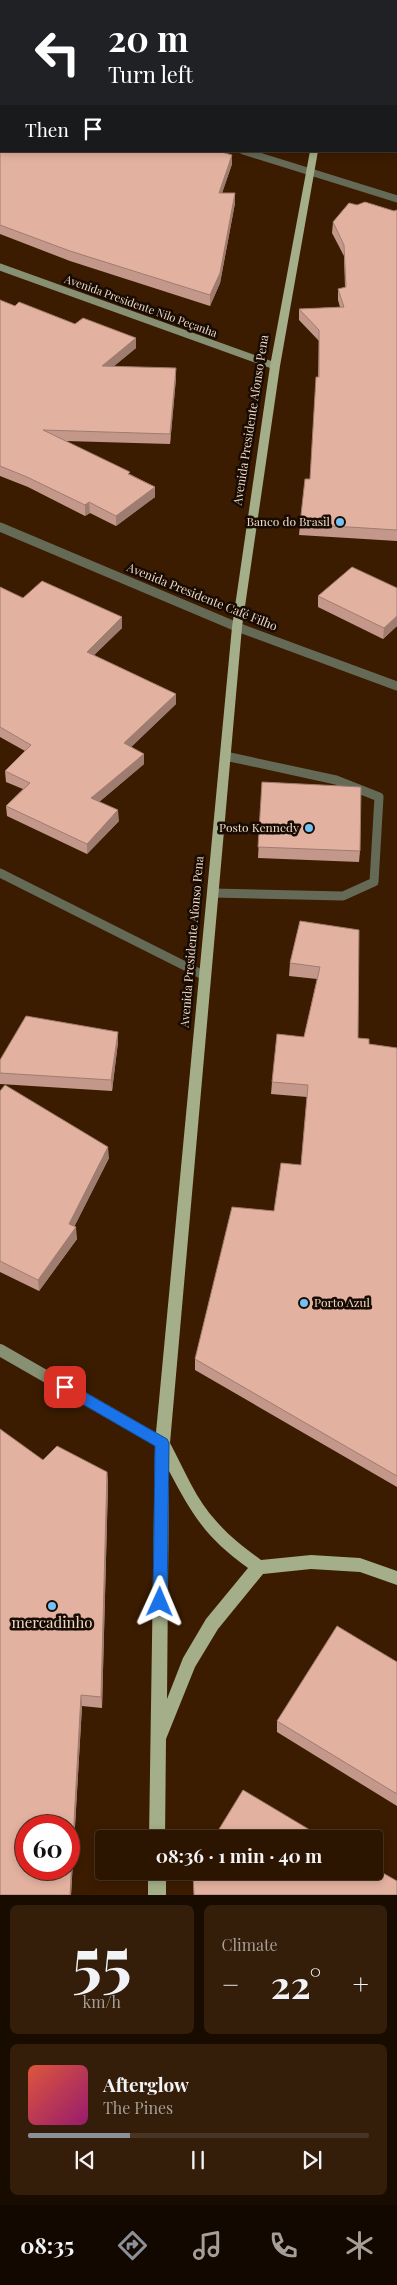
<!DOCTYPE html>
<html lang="en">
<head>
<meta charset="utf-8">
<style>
	body { margin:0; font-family:"Playfair Display",serif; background:#341e0a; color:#f1f3f6; height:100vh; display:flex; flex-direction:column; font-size:19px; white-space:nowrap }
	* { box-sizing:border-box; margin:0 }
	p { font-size:16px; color:#a69f99 }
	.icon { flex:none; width:28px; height:28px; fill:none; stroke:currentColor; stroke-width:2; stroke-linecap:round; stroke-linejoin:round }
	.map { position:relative; height:1895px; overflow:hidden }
	.drawer { display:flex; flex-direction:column; gap:10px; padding:10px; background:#180c00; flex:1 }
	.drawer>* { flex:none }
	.hud { position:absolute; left:0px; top:0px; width:398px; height:152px; box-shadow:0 2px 8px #0003,0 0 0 1px #483422; background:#202124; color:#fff; overflow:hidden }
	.speed { position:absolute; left:15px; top:1815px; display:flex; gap:10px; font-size:25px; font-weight:700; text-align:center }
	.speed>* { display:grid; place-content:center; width:65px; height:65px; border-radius:50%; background:#2c1500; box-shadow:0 2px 8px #0003,0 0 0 1px #483422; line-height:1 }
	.speed .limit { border:8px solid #d22; background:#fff; color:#111 }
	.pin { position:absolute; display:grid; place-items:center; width:42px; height:42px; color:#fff; margin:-21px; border-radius:10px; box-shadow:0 2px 8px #0006 }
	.me { position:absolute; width:55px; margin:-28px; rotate:1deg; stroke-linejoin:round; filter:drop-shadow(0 0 4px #0008) }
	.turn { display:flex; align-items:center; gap:18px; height:105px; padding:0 25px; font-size:22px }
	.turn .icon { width:65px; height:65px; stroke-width:2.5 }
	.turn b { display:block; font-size:35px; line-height:42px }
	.then { display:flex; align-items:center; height:48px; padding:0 25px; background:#0003; gap:10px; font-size:19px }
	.big { font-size:38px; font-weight:700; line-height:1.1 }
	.drawer .widget { flex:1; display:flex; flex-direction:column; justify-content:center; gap:8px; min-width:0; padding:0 18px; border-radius:8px; background:#341e0a }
	.drawer .dial { align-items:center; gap:0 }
	.dial b { font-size:65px; line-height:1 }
	.song { display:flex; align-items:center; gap:15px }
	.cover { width:60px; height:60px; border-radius:8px; background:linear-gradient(135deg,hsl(10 70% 55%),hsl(320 70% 35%)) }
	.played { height:5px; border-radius:2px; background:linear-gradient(90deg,#8c9099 30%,#483422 30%) }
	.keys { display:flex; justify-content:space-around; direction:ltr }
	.heat { display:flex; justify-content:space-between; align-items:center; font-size:28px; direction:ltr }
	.drawer .tiles { flex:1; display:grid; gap:10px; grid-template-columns:1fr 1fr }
	.widget:last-child { grid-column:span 2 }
	.trip { position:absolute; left:95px; top:1830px; width:288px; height:50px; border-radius:5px; background:#2c1500; box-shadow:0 2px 8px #0003,0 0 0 1px #483422; font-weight:700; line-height:50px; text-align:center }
	.tab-bar { display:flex; height:80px; justify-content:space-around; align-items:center; background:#120800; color:#a69f99 }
	.tab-bar .icon { width:35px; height:35px }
	.tab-bar .current { color:#8c9099 }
	.tab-bar b { font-size:22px; color:#f1f3f6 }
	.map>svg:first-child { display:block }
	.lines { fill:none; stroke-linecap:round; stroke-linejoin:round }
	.lane { stroke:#656a57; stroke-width:9 }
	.street-far1 { stroke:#656a57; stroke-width:7 }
	.street { stroke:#656a57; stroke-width:9 }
	.secondary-far1 { stroke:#889073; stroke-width:7 }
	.secondary { stroke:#889073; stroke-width:12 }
	.primary { fill:#a4ae88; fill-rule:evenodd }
	.wall { fill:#c3988a }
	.shaded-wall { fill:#9f7c70 }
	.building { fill:#e3b1a0; stroke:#9f7c70; fill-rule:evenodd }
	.route { fill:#1a73e8; stroke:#114b97 }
	.poi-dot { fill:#73c1f5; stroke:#180b02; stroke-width:2 }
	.labels { text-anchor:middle; stroke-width:5; stroke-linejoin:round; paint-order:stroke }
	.far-street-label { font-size:11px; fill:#eed9c8; stroke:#180b02 }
	.street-label { font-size:12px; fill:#eed9c8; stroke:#180b02 }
	.poi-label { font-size:12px; fill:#eed9c8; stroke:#180b02; text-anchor:end }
	.near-poi-label { font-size:15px; fill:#eed9c8; stroke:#180b02 }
</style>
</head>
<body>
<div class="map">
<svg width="397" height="1895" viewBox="0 0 397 1895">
	<rect width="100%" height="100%" fill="#3b1c00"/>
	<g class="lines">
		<path class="lane" d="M213,893L343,896L374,882L379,797L336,780L225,756"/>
		<path class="street-far1" d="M308,0L312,1
			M243,151L397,199"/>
		<path class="street" d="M0,527L237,627L397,686
			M0,873L205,976"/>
		<path class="secondary-far1" d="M0,267L275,366"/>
		<path class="secondary" d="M0,1350L162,1443"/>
		<path class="primary" d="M348,0H356V1H348Z
			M310,151H318L280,366L242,627L170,1443C184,1469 196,1500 217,1522C230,1537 245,1548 261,1560L311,1555L360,1558L397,1571V1585L360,1572L311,1569L263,1574L218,1629L195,1667L166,1739L165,1839H149L155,1443L232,627L270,366ZM169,1471C193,1516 206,1538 248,1568L206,1619L183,1658L167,1699Z
			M148,1871H166V1895H148Z"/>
	</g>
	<path class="wall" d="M105,0H277L281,1H109Z
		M397,0V58H396V1Z
		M0,84L1,151L232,164L222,193H235V203L220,283L210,306L70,261L0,234Z
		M357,205L394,211L397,210V541L299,535L300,524L310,479L318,377L319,341L299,320V309L340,307L338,300V289L345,288L344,256L332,233L333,222Z
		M0,300L15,306L136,348L114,366L176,378L170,444L66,441L155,487V497L116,526L90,513L85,516L28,487L0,476Z
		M0,587L23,598L122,617V628L94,655L176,694V704L131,747L144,764L99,802L119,821L87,854L7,816L6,806L23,789L6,782L5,771L25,751L0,737Z
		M397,588V626L383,639L318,607V596Z
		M262,782L360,851L359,862L258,858Z
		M300,921L358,1038L369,1044L397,1048V1487L195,1370V1359L274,1211L301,1165L307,1097L271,1094L272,1082L304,1037L317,979L289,976L290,963Z
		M118,1032V1042L112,1091L0,1084V1060Z
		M0,1091L109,1158L74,1227L77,1239L39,1291L0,1272Z
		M43,1460L107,1472L108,1484L102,1708L82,1706L71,1895H0Z
		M397,1662V1806L277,1732V1721Z"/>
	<path class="shaded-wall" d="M3,0H24L22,1H1V13L0,14V2Z
		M232,155V164L219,202V193Z
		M235,193V203L220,283L210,306V295Z
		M136,338V348L102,376V366Z
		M176,368V378L170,444V434Z
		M155,487V497L116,526V516Z
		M89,502L90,513L85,516V505Z
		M397,616V626L383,639L384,628Z
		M122,617V628L87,662V652Z
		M176,694V704L125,753L124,743Z
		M144,754V764L92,808L91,798Z
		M118,810L119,821L87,854V844Z
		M118,1032V1042L112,1091L111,1080Z
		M108,1147L109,1158L70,1235L69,1224Z
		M76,1227L77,1239L39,1291L38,1280Z
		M107,1472L108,1484L102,1708L101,1697Z
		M81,1695L82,1706L71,1895H70Z"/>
	<path class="building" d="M134,0H277L281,1H132Z
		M377,0H397V46H396V1H377Z
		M0,84H1V151H218L232,155L219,193H235L220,273L210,295L70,251L0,225Z
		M365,202L394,211L397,210V530L300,524L305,479H310L316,377H319V330L299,309L344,307L338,289L346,287L344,245L333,222L349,203L357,205Z
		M0,300L15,306L19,302L75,324L83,318L136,338L102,366L176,368L170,434L43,430L130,472L128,474L155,487L116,516L89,502L85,505L27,477L0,466Z
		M352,567L397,588V616L384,628L318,596Z
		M42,581L122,617L87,652L176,694L124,743L144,754L91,798L118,810L87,844L6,806L30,783L5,771L31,745L0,727V587L23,598Z
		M262,782L361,787L360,851L258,847Z
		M300,921L359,930L358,1038L369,1039V1044L397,1048V1476L195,1359L232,1207L274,1211L281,1163L301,1165L308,1085L272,1082L277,1034L304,1037L320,967L290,963Z
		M26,1016L118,1032L111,1080L0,1073V1060Z
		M5,1085L108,1147L69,1224L76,1227L38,1280L0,1261V1091Z
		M0,1429L43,1460L57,1446L107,1472L101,1697L81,1695L70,1895H0ZM26,1826H69V1869H26Z
		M337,1626L397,1662V1794L277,1721Z
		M243,1790L325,1839H213Z
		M374,1868L397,1881V1895H194L193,1873L194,1871H374Z"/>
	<path class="route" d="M65,1381L167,1439L169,1443L167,1602L165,1607L160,1609L155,1607L153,1602L155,1446L60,1391L58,1387L60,1383Z"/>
	<g class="poi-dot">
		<circle cx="340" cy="522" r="5"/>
		<circle cx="309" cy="828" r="5"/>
		<circle cx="304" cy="1303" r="5"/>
		<circle cx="52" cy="1606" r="5"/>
	</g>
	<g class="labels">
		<g class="far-street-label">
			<text transform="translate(141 306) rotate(20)" y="4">Avenida Presidente Nilo Peçanha</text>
		</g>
		<g class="street-label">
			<text transform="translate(251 420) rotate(-81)" y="4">Avenida Presidente Afonso Pena</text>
			<text transform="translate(202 597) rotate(22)" y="4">Avenida Presidente Café Filho</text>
			<text transform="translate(192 942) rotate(-85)" y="4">Avenida Presidente Afonso Pena</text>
		</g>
		<g class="poi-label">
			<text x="330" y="526">Banco do Brasil</text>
			<text x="299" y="832">Posto Kennedy</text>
			<text x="314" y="1307" text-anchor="start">Porto Azul</text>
		</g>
		<g class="near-poi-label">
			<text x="52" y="1628">mercadinho</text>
		</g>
	</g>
</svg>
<div class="speed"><div class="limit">60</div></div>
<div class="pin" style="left:65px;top:1387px;background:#d93025"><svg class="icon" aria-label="arrive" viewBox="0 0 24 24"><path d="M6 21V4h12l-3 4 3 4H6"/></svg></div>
<svg class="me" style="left:160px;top:1602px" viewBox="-20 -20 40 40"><path d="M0-17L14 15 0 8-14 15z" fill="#1a73e8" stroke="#fff" stroke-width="4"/></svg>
<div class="trip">08:36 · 1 min · 40 m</div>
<div class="hud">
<div class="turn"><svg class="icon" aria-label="left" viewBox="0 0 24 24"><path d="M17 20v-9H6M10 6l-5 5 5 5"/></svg><div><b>20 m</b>Turn left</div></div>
<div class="then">Then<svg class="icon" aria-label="arrive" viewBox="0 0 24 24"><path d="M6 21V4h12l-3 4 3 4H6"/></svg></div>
</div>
</div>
<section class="drawer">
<div class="tiles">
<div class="widget dial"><b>55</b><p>km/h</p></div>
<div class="widget"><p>Climate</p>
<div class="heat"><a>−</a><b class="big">22°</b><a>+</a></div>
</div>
<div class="widget">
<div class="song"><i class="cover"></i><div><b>Afterglow</b><p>The Pines</p></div></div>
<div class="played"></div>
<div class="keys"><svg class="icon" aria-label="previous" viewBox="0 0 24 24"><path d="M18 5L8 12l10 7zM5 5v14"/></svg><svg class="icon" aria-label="pause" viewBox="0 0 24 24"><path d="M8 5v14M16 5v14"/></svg><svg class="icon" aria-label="next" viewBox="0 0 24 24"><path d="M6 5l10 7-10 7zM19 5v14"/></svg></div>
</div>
</div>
</section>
<nav class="tab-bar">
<b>08:35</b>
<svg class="icon current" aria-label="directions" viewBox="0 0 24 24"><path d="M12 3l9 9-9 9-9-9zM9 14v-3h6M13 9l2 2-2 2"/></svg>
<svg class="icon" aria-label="music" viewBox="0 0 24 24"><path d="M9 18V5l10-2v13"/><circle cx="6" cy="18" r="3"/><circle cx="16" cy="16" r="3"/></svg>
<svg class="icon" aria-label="phone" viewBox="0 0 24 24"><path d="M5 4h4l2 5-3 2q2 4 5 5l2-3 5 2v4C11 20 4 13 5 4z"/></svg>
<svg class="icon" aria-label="climate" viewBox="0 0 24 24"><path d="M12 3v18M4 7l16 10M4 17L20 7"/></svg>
</nav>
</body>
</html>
